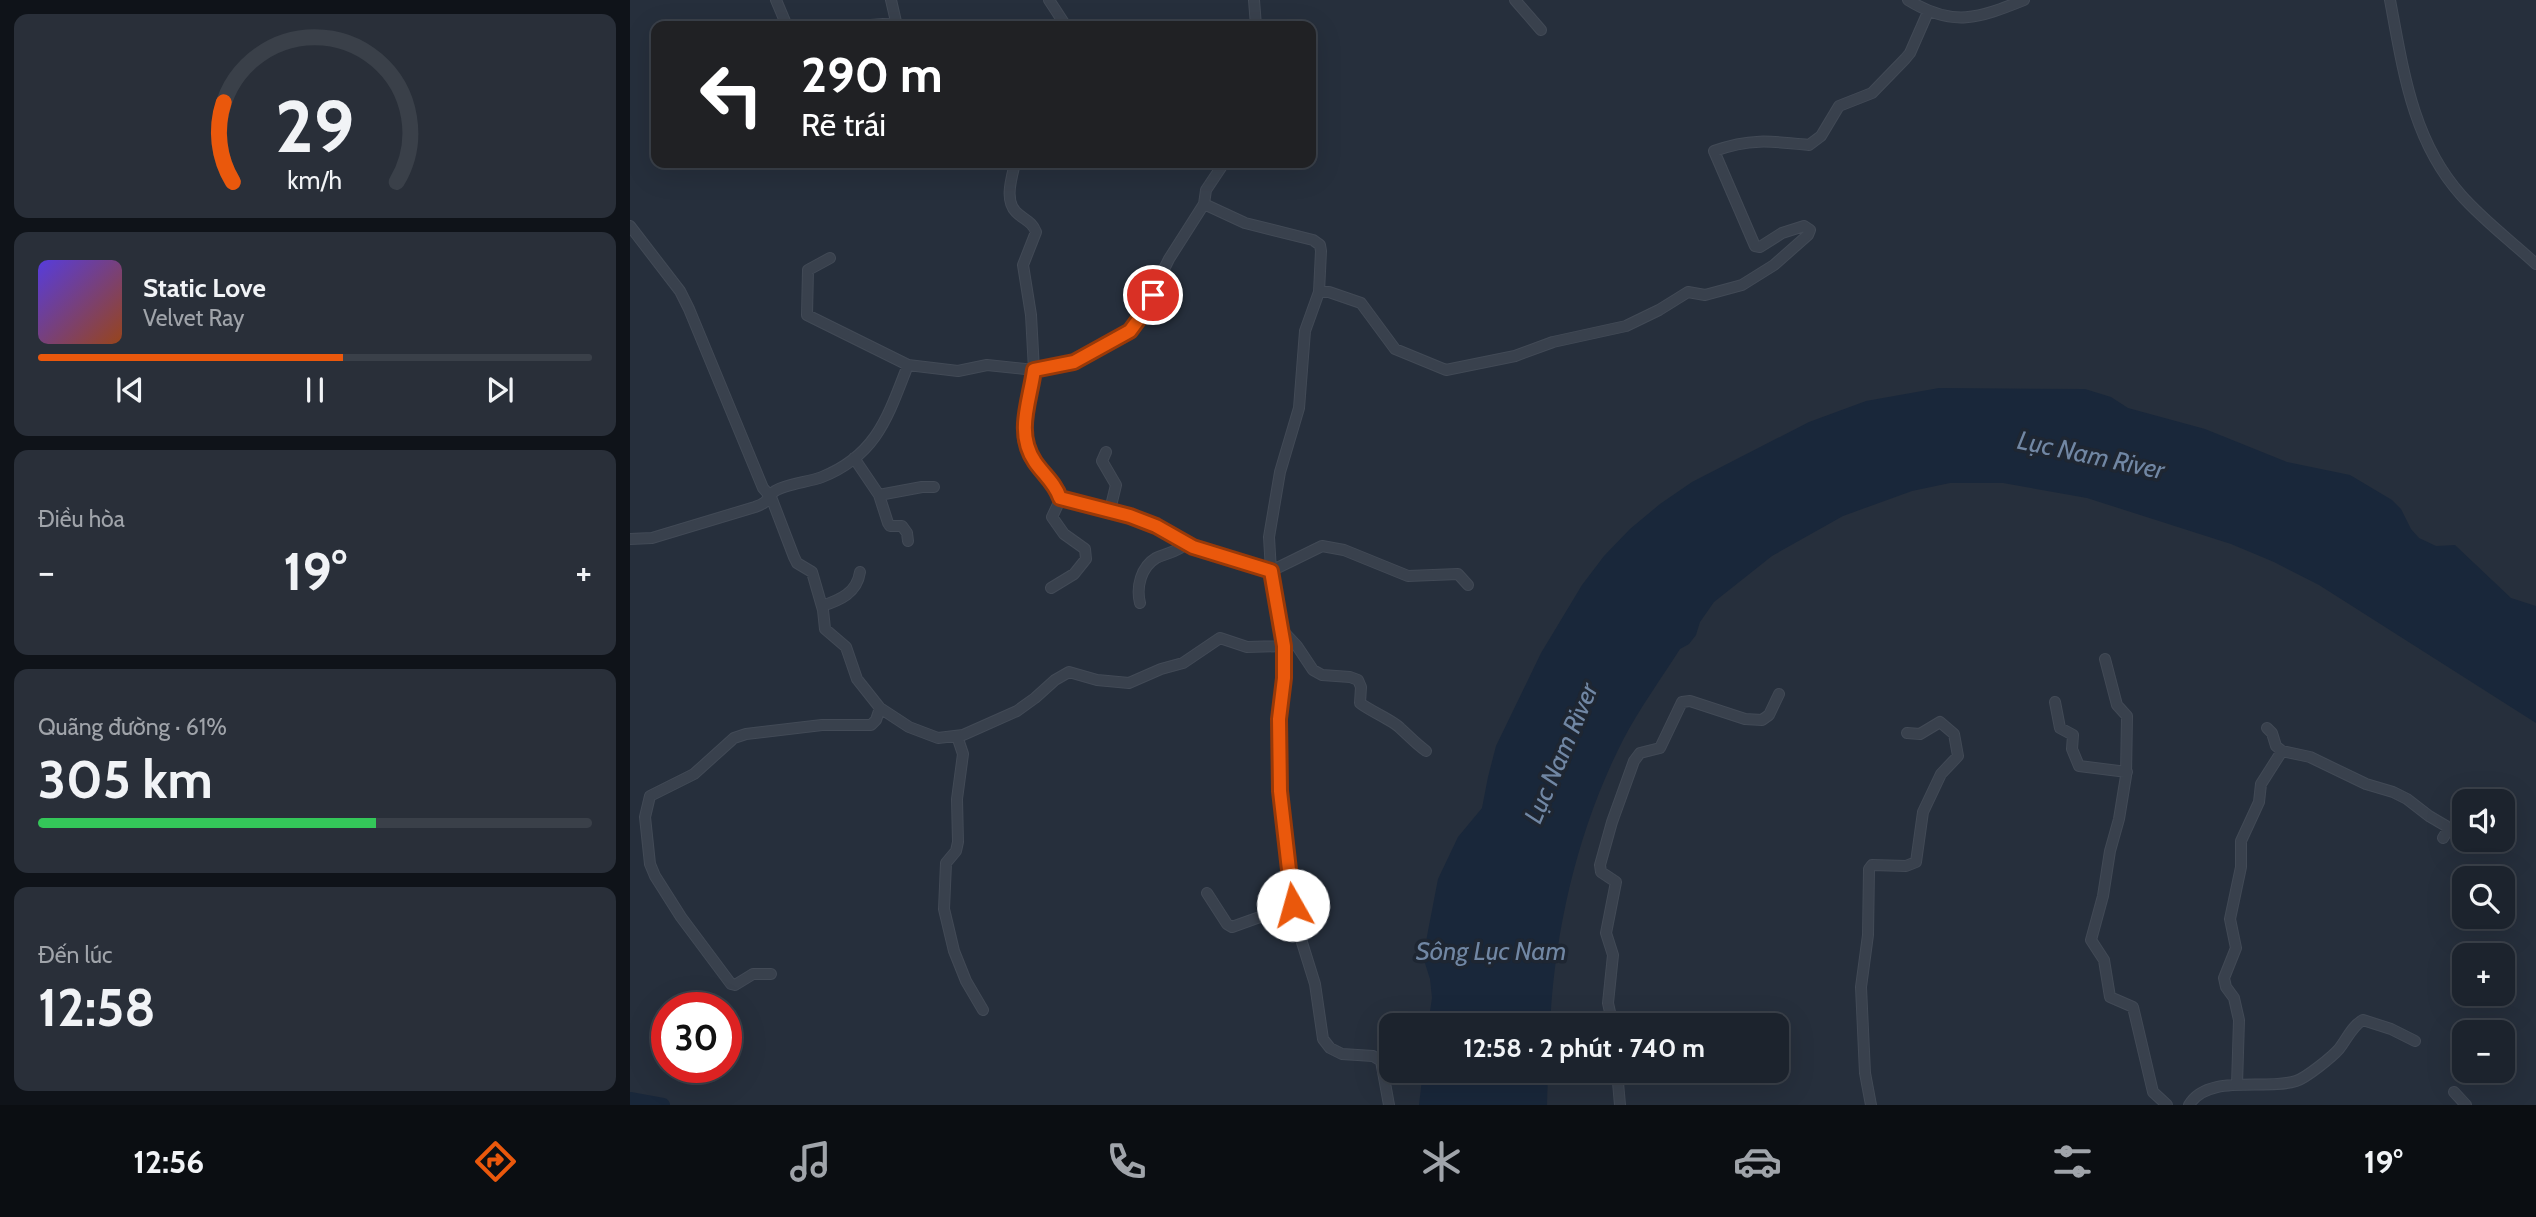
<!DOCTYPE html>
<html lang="vi">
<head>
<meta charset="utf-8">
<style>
	body { margin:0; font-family:Cabin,sans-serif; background:#292f39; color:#f1f3f6; height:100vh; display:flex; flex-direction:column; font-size:26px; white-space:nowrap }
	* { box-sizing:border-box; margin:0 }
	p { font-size:23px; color:#a0a4aa }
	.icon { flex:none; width:38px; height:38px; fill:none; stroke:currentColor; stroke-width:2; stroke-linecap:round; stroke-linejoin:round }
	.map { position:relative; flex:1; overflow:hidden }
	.side { display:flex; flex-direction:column; gap:14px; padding:14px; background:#0f1319; width:630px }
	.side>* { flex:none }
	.guide { position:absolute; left:21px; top:21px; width:665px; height:147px; border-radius:14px; box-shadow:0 7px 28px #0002,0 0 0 2px #3a4049; background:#202124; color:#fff; overflow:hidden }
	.tools { position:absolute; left:1822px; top:789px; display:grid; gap:14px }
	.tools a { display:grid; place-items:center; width:63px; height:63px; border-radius:14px; background:#1c232d; box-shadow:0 7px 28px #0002,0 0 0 2px #3a4049; font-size:35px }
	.speed { position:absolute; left:21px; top:992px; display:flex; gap:14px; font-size:35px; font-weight:700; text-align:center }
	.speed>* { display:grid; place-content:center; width:91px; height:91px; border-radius:50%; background:#1c232d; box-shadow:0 7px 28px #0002,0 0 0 2px #3a4049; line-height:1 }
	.speed .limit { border:10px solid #d22; background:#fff; color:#111 }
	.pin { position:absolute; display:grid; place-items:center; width:60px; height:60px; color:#fff; margin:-30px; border:4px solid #fff; border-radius:50%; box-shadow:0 2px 7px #0007 }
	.me { position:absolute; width:77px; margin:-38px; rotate:353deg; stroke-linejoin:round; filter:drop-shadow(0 0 5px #0008) }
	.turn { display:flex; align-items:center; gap:24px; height:147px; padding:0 35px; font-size:32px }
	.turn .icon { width:91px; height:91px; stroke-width:2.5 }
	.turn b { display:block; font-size:49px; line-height:60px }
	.big { font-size:52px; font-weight:700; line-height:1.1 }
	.side .tile { flex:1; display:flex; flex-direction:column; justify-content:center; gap:10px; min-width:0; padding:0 24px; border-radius:14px; background:#292f39 }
	.side .dial { align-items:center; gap:0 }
	.dial svg { height:182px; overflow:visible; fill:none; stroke:#3a4049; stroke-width:7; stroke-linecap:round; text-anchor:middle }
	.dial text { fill:#f1f3f6; stroke:none }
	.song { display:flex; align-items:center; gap:21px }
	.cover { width:84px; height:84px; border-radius:10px; background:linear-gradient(135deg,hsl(250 70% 55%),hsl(20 70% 35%)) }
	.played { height:7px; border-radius:4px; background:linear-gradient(90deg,#ea580c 55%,#3a4049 55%) }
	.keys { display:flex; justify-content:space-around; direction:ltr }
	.heat { display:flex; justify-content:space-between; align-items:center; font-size:38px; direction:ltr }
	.charge { height:10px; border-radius:5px; background:linear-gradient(90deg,#34c759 61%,#3a4049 0) }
	.trip { position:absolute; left:749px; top:1013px; width:410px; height:70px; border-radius:14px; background:#1c232d; box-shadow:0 7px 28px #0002,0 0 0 2px #3a4049; font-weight:700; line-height:70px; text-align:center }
	.dock { display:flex; height:112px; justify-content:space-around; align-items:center; background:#0b0e12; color:#a0a4aa }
	.dock .icon { width:49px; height:49px }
	.dock .selected { color:#ea580c }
	.dock b { font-size:32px; color:#f1f3f6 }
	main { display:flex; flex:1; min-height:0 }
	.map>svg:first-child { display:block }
	.water { fill:#19273a }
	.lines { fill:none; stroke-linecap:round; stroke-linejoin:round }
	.river { stroke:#19273a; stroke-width:14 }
	.minor-casing { stroke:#424a56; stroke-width:12 }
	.minor { stroke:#39414d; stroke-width:10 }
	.route-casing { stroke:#983908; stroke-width:18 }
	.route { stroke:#ea580c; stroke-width:12 }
	.labels { text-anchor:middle; stroke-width:7; stroke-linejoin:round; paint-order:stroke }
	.water-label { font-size:26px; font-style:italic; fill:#7187a4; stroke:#1e2632 }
</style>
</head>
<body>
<main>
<section class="side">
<div class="tile dial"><svg viewBox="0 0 100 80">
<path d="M14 69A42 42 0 1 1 86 69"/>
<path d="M14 69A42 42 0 0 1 10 34" stroke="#ea580c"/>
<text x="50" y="56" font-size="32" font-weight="700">29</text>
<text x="50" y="72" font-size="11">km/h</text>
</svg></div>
<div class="tile">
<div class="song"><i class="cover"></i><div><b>Static Love</b><p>Velvet Ray</p></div></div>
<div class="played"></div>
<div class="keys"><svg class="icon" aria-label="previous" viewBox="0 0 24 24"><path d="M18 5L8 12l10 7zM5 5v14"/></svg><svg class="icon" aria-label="pause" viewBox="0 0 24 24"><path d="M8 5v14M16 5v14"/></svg><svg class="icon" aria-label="next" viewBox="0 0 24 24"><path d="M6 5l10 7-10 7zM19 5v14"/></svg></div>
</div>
<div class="tile"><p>Điều hòa</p>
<div class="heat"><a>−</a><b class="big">19°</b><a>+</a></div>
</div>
<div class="tile"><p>Quãng đường · 61%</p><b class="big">305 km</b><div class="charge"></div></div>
<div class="tile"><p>Đến lúc</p><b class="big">12:58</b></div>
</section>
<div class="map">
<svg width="1906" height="1105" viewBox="0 0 1906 1105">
	<rect width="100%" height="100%" fill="#262f3c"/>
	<path class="water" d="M1309,388L1455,389L1481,397L1498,408L1575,429L1657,462L1720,475L1762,500L1771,509L1781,529L1789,538L1806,546L1825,545L1881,598L1906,606V723L1689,585L1644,562L1601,544L1457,498L1373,483H1320L1282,491L1213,516L1142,556L1084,602L1070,622L1066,635L1059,644L1050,649C1031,679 1009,709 993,740C948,828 925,928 920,1025H798L802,998L800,979L793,957L808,879L828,837L852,808L858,777L866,746L911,653L952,585L974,556L1000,529L1030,504L1062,482L1179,422L1236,401Z
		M793,1071H918L917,1105H789Z"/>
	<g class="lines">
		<path class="river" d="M0,1099L33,1105"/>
		<g class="minor-casing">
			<path id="minor" d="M146,0L157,26
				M261,0L267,26
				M419,0L436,26
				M624,0L626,26
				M885,0L911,30
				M1278,0C1323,28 1349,18 1394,0
				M1760,0C1773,69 1782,140 1831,195C1853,220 1881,241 1906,264
				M228,26L266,23
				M385,163C382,177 374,200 386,212C394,220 402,221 406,232L393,265L401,315L404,370L394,431L402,458L425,484L431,498L500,515L526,526L563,547L641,571L692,546L714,550L778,576L828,574L838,585
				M594,163L576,190L574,204L615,223L683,240L690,245L691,251L689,292L675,331L669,408L650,472L639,537L641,571L654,646V678L648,719L650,791L665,920L685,984L693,1039L700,1048L712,1054L743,1056L751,1061L759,1105
				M0,226L50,291L59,309L133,488L141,497L164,557L167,563L182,572L193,610L195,629L216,647L227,679L250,708L279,727L308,738L333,735L387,711L405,698L425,680L439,672L467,680L499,683L531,669L553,663L590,638L617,647L654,646
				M200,258L178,270L177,315L278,365
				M689,292H699L731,303L765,349L816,370L885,356L923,342L996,326L1029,310L1058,292L1075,295L1112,285L1144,265L1178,235L1180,230L1174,226L1152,233L1130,247L1125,246L1084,151C1120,138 1142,141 1179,145L1191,136L1209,106L1242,93L1275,59L1280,53L1298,12
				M476,452L472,461L486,485L480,510
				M224,458L249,495L258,523L260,526H272L277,533L278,541
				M249,495L292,487H304
				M0,539L22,538L125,507C142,501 135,497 145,491C155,484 179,482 192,477C247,455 258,416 278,365L328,371L357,365L404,370L433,366L451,359L500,331L507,324L539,259L574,204
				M421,588L444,574L456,559L455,549L434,534L422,517L431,498
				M510,603C506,587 511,567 526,558C537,553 547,552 556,544
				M192,606C210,600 227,593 230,572
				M652,630L667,646L683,670L692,675L720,677L728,680L731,687L730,703C740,711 764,721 770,728C780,737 785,743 796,751
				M1475,659L1487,705L1497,716L1496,776L1489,819L1480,851L1473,896L1461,940L1474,960L1480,997L1503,1007L1523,1092L1537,1105
				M1425,702L1430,728L1443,735L1442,749L1449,766L1497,772
				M1637,728L1642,733L1646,746L1652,751L1680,757L1736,784L1763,792L1777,799L1799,816L1816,826L1818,830L1813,838
				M327,736L333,754L327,799L328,842L326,851L316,863L314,909L324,951L336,981L353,1010
				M577,893L597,924L602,927L663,905
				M141,974H123L105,985L101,984L51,917L25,876L20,864L15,817L20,796L64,774L104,738L116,734L192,725H241L246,720L250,708
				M983,1026L978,1003L983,955L976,933L986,882L971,872L970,865L982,822L1004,761L1010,753L1030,748L1052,702L1060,701L1115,719L1132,720L1139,715L1149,694
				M987,1071L990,1105
				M1607,1085L1609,1020L1604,998L1596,987L1594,978L1606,948L1600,919L1611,867V841L1629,802L1631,784L1652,751
				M1824,1092L1836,1105
				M1241,1105L1235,1073L1231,987L1238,935L1239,869L1242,865L1276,866L1286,862L1293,812L1311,774L1328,756L1324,734L1310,722L1290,734L1277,733
				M1559,1105C1578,1073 1635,1091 1666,1081C1676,1078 1702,1057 1709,1049C1717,1039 1722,1026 1733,1020L1761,1029L1785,1041"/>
		</g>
		<use href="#minor" class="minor"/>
	</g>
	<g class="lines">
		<g class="route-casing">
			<path id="route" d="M523,295L514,312L500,331L444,362L404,370C400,401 385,433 405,462C414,475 425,483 430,498L500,516L526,526L563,547L641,571L654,646V678L649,719L650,791L663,905"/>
		</g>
		<use href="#route" class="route"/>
	</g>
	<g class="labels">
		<g class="water-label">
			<text transform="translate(1461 455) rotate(12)" y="9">Lục Nam River</text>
			<text transform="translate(931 753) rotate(-67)" y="9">Lục Nam River</text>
			<text x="861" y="960">Sông Lục Nam</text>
		</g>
	</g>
</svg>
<div class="tools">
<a><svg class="icon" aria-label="sound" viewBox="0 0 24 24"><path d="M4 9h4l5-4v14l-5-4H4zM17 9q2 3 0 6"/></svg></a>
<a><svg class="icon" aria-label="search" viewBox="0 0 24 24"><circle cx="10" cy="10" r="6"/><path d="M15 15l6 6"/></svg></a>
<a>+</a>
<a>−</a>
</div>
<div class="speed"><div class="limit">30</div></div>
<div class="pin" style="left:523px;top:295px;background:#d93025"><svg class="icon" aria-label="arrive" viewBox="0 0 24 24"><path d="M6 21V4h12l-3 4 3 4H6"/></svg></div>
<svg class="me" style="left:663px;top:905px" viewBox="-20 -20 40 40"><circle r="19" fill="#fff"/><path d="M0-13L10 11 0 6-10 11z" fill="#ea580c"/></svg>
<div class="trip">12:58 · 2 phút · 740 m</div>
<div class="guide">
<div class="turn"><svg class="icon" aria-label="left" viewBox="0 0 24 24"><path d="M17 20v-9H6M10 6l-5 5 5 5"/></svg><div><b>290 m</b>Rẽ trái</div></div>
</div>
</div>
</main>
<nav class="dock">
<b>12:56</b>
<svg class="icon selected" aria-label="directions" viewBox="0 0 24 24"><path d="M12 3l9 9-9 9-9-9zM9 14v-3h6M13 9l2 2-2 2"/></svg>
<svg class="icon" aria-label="music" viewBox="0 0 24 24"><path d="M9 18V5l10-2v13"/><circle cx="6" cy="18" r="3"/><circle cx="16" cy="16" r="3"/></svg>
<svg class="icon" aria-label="phone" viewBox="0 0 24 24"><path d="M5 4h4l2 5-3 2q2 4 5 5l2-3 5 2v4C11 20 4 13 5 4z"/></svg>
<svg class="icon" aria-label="climate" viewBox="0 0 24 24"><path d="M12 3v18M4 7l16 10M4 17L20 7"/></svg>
<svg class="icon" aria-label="car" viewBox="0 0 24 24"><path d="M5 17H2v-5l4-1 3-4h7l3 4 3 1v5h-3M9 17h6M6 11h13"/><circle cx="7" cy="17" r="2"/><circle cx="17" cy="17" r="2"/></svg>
<svg class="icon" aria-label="filters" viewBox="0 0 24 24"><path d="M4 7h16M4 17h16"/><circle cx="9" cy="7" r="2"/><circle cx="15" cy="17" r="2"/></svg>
<b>19°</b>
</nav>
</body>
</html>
